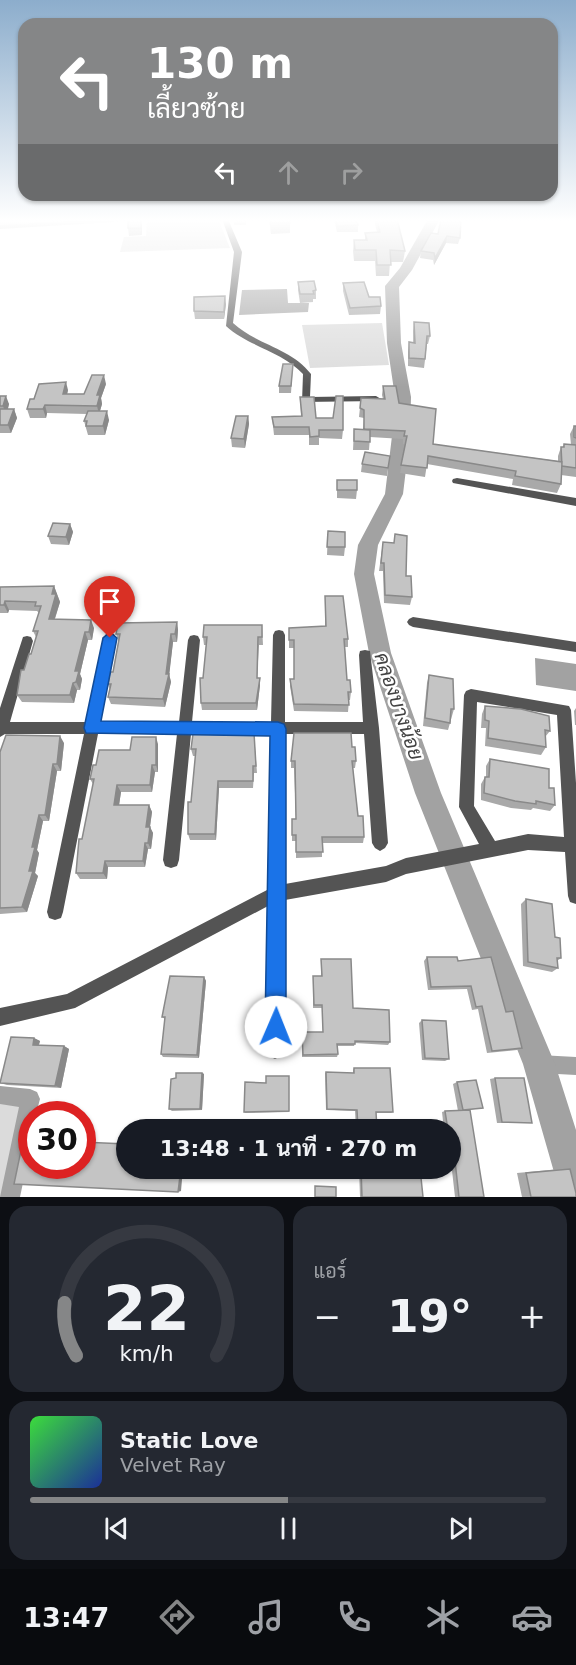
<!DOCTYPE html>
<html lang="th">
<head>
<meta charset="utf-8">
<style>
	body { margin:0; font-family:"DejaVu Sans",Sarabun,sans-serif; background:#242831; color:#f1f3f6; height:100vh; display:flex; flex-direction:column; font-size:22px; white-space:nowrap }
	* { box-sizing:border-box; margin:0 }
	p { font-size:20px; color:#9ea1a6 }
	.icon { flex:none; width:33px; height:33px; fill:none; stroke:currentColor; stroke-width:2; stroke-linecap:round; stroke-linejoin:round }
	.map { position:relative; height:1197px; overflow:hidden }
	.drawer { display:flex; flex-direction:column; gap:9px; padding:9px; background:#0d0f14; flex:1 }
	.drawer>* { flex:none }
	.top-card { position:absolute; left:18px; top:18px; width:540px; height:183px; border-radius:18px; box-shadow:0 2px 4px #0004; background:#858687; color:#fff; overflow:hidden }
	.speed { position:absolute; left:18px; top:1101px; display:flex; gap:12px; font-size:30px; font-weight:700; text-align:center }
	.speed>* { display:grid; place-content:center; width:78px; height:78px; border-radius:50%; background:#171b24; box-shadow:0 2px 4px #0004; line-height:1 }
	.speed .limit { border:9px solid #d22; background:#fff; color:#111 }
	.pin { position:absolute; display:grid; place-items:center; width:51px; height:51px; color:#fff; margin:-62px -26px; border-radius:50% 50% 50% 0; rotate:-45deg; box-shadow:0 0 6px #0007 }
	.pin .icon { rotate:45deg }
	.me { position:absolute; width:66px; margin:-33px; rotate:1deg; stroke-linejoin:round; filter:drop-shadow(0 0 4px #0008) }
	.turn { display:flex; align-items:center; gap:21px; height:126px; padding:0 30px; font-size:27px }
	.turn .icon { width:78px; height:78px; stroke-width:2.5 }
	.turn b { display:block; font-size:42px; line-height:51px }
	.lanes { display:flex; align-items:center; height:57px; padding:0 30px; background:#0003; justify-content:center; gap:30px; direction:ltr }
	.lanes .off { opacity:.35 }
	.big { font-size:45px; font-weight:700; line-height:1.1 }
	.drawer .card { flex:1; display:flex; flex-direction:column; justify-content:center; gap:9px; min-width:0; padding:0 21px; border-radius:18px; background:#242831 }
	.drawer .dial { align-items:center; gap:0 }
	.dial svg { height:156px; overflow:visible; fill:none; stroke:#363941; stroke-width:7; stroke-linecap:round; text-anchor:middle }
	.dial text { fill:#f1f3f6; stroke:none }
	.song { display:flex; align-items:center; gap:18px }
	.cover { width:72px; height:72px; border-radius:9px; background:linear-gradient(135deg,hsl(120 70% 55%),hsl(230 70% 35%)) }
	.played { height:6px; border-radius:3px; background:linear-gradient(90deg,#858687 50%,#363941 50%) }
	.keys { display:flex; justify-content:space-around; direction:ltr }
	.heat { display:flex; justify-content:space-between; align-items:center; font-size:33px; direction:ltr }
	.drawer .tiles { flex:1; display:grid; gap:9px; grid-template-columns:1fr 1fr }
	.card:last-child { grid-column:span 2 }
	.trip { position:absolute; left:116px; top:1119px; width:345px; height:60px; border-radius:30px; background:#171b24; box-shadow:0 2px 4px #0004; font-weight:700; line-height:60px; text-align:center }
	.tab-bar { display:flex; height:96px; justify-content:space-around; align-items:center; background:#090b0e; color:#9ea1a6 }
	.tab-bar .icon { width:42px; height:42px }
	.tab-bar .selected { color:#858687 }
	.tab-bar b { font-size:27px; color:#f1f3f6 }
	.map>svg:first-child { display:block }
	.green { fill:#dbdbdb }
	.water { fill:#a2a2a2 }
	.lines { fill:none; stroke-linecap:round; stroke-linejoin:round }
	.canal { fill:#a2a2a2; fill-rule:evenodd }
	.river { fill:#a2a2a2; fill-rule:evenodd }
	.street { fill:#545454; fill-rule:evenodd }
	.wall { fill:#a9a9a9 }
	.shaded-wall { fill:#898989 }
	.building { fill:#c4c4c4; stroke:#898989; stroke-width:1.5 }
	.route { fill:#1a73e8; stroke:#114b97; stroke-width:1.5 }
	.labels { text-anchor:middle; stroke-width:5; stroke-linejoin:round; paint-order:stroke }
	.water-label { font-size:20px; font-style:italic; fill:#434343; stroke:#fff }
</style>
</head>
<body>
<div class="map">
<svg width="576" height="1197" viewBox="0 0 576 1197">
	<rect width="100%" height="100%" fill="#fff"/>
	<path class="green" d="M0,219H73L72,221L0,226Z
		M147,219H218L230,248L120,252L124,237L146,236Z
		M382,323L389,365L310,368L302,325Z
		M0,1101L27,1103L5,1197H0Z"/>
	<path class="water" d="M287,289L288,303H309L308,312L239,315L242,290Z
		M535,658L576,664V691L536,685Z"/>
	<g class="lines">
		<path class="canal" d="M97,219H133L130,221L0,229V225Z
			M539,1055L576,1057V1075L539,1073L532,1071L530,1064L532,1057Z
			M0,1086L30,1089L37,1092L40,1099L36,1114H32V1140L20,1197H0L19,1107L0,1104Z"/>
		<path class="river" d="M428,219H440L412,270L399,287L401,343L411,397L410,436L403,494L378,545L374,574L391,653L441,793L555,1064L576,1130V1197H563L558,1186L523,1064L415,793L369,653L354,574L358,545L385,494L392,436L395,397L387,343L385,286L400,268Z"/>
		<path class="street" d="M222,219H228L242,252L233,323C257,345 291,348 311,374L310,397L376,396L381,399L379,401L302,402L303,374C282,351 249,347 226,326L234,252Z
			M457,478L576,498V506L453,483L452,481L453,479Z
			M413,617L576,642V652L413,627L409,625L407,622L409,619Z
			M279,630L283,631L285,635V722H363L359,655L360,651L365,650L370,651L379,728L388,843L385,848L380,851L375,848L372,843L364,734H285V884L386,866L406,858L479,844L459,807L464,695L466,691L471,689L569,706L571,710L576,783V904L570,902L568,896L565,852L528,850L406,874L386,882L285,900L284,1050L281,1056L275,1059L269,1056L266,1050L268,906L75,1008L0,1026V1008L67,994L269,889L271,734H191L179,860L177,866L171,868L165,866L163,860L177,734H98L63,912L61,918L55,920L49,918L47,912L84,734H5L0,737V708L23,637L27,636L31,637L33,641L10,722H86L104,638L106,634H114L116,638L100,722H179L188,640L190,636L194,635L198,636L200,640L192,722H271L273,635L275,631ZM477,702L557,715L564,837L528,834L495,841L474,806Z"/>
	</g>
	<path class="wall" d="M128,219H142V235L129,236L128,228Z
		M234,219H246V225H234Z
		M269,219H290V233L271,234Z
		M334,219H356L358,225V232H337Z
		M375,219H397L405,251L403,262H390L389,276H376L375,261H354L353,251L354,240H365V233L377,232L375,224Z
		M431,233L460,238L458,244L446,243L434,265L433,260L420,258L421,251Z
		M298,282L316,290V299H313V302L300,303L298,290Z
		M343,283L369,297L381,306L380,314L349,315L343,291Z
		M226,304L224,319H195L194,311Z
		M414,322L430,336L428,344H427L424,368L408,366V351L409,342L413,343V331Z
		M293,364L291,393H279V386Z
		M106,384L101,398L102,404L100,411L109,420L105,435H88L84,421L87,414L47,413L46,418H30L27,409L34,399L68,390L67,394H84Z
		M383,386L399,403L433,444L558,461V456L561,447H563L564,444L571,445L570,434L574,426H576V477L561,475V484L557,493L512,485L513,479L427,464L425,477L400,473L406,445L403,444V439L370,437L369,450H353L354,429H363L364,418L359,417L361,398L383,399L382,395Z
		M0,396L9,404L8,409H14L17,418L11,433H0Z
		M300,397L316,418L343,430L342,439L319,438V445H309V435H274L272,417L301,416Z
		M248,416L249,424L245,448L232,447L231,438Z
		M390,456L387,476L361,472L362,464Z
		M337,480L357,490L356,499L337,498Z
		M70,524L73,532L69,545L51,544L48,536Z
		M328,531L345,547L344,556L327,555Z
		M383,542L406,576L412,597L410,605L384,603L383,571H379Z
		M54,586L60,602L55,619L94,628L92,640H88L80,674L82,679L80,690H77L74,703L22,702L17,695L24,670L31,654L36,637L33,631L39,613L37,611L9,610L8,613H0V587Z
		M325,596L348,639V647H345L347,680L351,692L350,700H349L348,712L294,711L290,686V679H294V648H289V628L325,626Z
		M177,622L178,630L177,642H173L169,674L171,682L165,707L111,704L108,697L110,690L108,684L113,672L119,642L116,634Z
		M262,625L263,645H259L257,678H260V685L257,710H202L201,703L206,645H204L203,637Z
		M429,675L454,709L448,730L423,726L427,683Z
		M485,706L550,731L545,737L546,747L541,755L485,746L486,728H481L482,714Z
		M576,708V725H575L574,711Z
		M254,733L257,773H254L253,788H219L216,840H190L188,834L196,756H193L191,749Z
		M64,743L61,771H57L49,821H43L37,850L39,853L35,873L38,876L27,912L0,914V752Z
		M158,744V772H155L152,792H121L119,805H149L152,812L150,827L153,833L151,849H148L145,867H108L107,879H80L76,873L93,784L90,779L96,765L130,750Z
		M352,747L356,761L355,768H353L358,816L364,837L363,843H322V857L296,858V841H292V819H296L294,768H291V761Z
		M490,759L549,788L555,805L550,811L533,808L531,810L511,808L481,800V784L485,777H486V766Z
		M526,899L555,937L561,958L557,961L558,968L552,972L523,966L521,904Z
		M427,957L458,961L506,1012L522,1048L517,1050L487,1053L478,1009L472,1010L467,989L428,990L424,961Z
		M321,959L353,1008L390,1042L388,1045L355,1043L354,1046H337L338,1054L337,1057H302V1035L323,1032L322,1008H313V976H321Z
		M204,977L206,981L199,1058L163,1057L161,1054L165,1019L162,1017Z
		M422,1020L449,1059L445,1061L422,1060L419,1023Z
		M34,1038L40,1041L39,1045L64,1046L69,1049L61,1088L7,1085L0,1083Z
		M354,1068L393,1112L391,1113H376L377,1130H356L355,1111L326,1110L325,1073L326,1072L353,1073V1070Z
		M202,1073L204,1074L202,1110L172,1111L169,1109L176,1078Z
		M289,1076V1112L245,1113L244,1112L266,1083Z
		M495,1078L532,1123H497L490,1079Z
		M457,1082L483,1108L466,1110L484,1197H455L450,1153V1130H444L442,1112L445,1111H458L453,1084Z
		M349,1168H420L423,1197H360L359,1169Z
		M560,1169H570L576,1197H522L517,1173Z"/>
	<path class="shaded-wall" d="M141,219H142V235L141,228Z
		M447,236L446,243L434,265L435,258Z
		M225,296L226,304L224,319V312Z
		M104,375L106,384L101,398L102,404L99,414L97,406V395Z
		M66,382L68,390L65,403L63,394Z
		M6,396L9,404L6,415L3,406Z
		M45,405L47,413L46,418L43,409Z
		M14,409L17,418L11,433L8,425Z
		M107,411L109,420L105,435L103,426Z
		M248,416L249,424L245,448L244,439Z
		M70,524L73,532L69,545L66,537Z
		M54,586L60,602L52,627L49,619L52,594Z
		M5,601L9,610L8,613L4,605Z
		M91,620L94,628L92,640L89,632Z
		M177,622L178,630L177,642L175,634Z
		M85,632L88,640L80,674L82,679L80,690L76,682L75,671Z
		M171,634L173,642L169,677V674L171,682L165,707L163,699Z
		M260,678V685L257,710L256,703Z
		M73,683L77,690L74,703L70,695Z
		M60,736L64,743L61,771L57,764Z
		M156,737L158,744V772L156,765Z
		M53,764L57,771L49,821L45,815Z
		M152,765L155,772L152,792L150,785Z
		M218,781L219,788L216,840L215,834Z
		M117,785L121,792L118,812L114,805Z
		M149,805L152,812L149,833L146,827Z
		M39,815L43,821L37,850L39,853L35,873L38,876L27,912L22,907L29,871L32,847Z
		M150,827L153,833L151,849L148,843Z
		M145,843L148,849L145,867L143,861Z
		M105,861L108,867L107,879L103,873Z
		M204,977L206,981L199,1058L197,1055Z
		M34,1038L40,1041L38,1047L33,1045Z
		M64,1046L69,1049L61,1088L55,1086Z
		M202,1073L204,1074L202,1110L200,1109Z
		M181,1168H183L181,1191L178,1192Z"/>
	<path class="building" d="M128,219H141V228H128Z
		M271,219H290V223H271Z
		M336,219H356L358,225L337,226Z
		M377,219H397L405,251L390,250L391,265H377L376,250H355L354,240H367L365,233L380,232Z
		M441,219H461L460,238L447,236L435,258L434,253L421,251L431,233L438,234Z
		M314,281L316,290L313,291L314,294H300L298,282Z
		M364,282L369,297H380L381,306L350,308L343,283Z
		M225,296L224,312L194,311V297Z
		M414,322L429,323L430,336H427L425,359L409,358V342L415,343Z
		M283,364H293L291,386H279Z
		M92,375H104L97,395H100L97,406L45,405L43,409H27L30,399H34L39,384L66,382L63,394H84Z
		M383,386H396L399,403L436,409L433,444L562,462L561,484L515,476L516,471L428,456L427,468L401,465L407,436H404L405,431L364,429V410L360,408L361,398L385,399Z
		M0,396H6L3,406H0Z
		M336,396H343V430H319V436L310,437L309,427H274L272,417L302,416L300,397H314L316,418H333Z
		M0,409H14L8,425H0Z
		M88,411H107L103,426H86L87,421H84Z
		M236,416H248L244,439L231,438Z
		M574,426H576V438L574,437Z
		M354,429L370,430V442L354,441Z
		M564,444L576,445V468L562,466L561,447H564Z
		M365,452L390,456L388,468L362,464Z
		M337,480H357V490H337Z
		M53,523L70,524L66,537L48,536Z
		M328,531L345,532V547H327Z
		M395,534L407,536L406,576H411L412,597L385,595L384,563H381L383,542L394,543Z
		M54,586L52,594H56L49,619L91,620L89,632H85L75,671H79L76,682L73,683L70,695H17L21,670H24L29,654H31L38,631H33L41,606H35L36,602L5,601L4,605H0V587Z
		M325,596H343L348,639H344L347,680H350L351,692H348L349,705L294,704L290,679H294V640H289V628L326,626Z
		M177,622L175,634H171L166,674H169L163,699L108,697L111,684H108L110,672H113L120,634H116L118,623Z
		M204,625H262V637H258L257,678H260L256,703H201L200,678H203L207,637H203Z
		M429,675L453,679L454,709H451L450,723L425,718Z
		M485,706L521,709L549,716L550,731L545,730L546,747L488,738L489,721L485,720Z
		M254,733L256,766H253V781H218L215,834H188V802H191L196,749H191L193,734Z
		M294,733H351L352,747H355L356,761H352L358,816H363L364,837H322L323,852H296V835H292V819H296L295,761H291Z
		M6,735L60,736L57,764H53L45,815H39L32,847H35L29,871H33L22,907L0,908V752Z
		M132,737H156V765H152L150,785H117L114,805H149L146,827H150L148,843H145L143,861H105L103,873H76L79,839H82L94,779H90L93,765H96L99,750H130Z
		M490,759L549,769V788H554L555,805L536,801V804L515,801L484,793L485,777H489Z
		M526,899L552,904L555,937L560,938L561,958H557L558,968L528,962Z
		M427,957H457L458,961L491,957L506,1012L513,1011L522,1048L492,1051L482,1006L476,1007L471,986L431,987Z
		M321,959H351L353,1008L389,1010L390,1042L355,1041V1044H337L338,1054L303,1055L302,1032H323L322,1005H314L313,976H322Z
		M170,976L204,977L197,1055L161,1054L165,1017H162Z
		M422,1020L446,1021L449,1059L425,1058Z
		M11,1037L34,1038L33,1045L64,1046L55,1086L0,1083Z
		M354,1068H390L393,1112H376L377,1130H358L357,1110L327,1109L326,1072L354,1073Z
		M176,1073H202L200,1109H169L171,1079L176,1078Z
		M266,1076H289V1111L244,1112L245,1082L266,1083Z
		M495,1078H524L532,1123L502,1122Z
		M476,1080L483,1108L463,1110L457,1082Z
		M470,1110L484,1197H459L454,1152L451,1153L450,1130H448L445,1111Z
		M24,1136L32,1137V1166H82V1142L126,1144V1168H181L178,1192L14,1184Z
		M361,1168H420L423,1197H362Z
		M570,1169L576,1193V1197H531L526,1173Z
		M315,1186L336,1187V1197H315Z"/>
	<linearGradient id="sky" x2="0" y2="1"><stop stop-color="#8cadcc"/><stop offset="0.57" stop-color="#fff"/><stop offset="1" stop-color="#fff" stop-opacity="0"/></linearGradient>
	<rect width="576" height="387" fill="url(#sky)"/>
	<path class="route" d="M110,632L117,638L101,721L278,722L284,724L286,729V1027L283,1034L276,1037L268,1034L265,1027L270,736L86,733L84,728L103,638Z"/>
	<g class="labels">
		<g class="water-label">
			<text transform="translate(399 706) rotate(71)" y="7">คลองบางน้อย</text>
		</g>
	</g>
</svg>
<div class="speed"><div class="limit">30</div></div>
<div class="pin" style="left:110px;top:638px;background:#d93025"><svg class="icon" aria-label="arrive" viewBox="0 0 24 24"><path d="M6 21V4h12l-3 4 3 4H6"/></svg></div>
<svg class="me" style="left:276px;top:1027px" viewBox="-20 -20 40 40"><circle r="19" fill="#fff"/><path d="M0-13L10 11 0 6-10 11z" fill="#1a73e8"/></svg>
<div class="trip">13:48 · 1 นาที · 270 m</div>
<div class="top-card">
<div class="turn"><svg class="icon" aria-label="left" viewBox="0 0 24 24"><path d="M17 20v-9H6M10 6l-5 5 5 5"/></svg><div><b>130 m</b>เลี้ยวซ้าย</div></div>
<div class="lanes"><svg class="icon" aria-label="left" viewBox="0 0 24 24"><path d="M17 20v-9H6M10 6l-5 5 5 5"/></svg><svg class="icon off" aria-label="ahead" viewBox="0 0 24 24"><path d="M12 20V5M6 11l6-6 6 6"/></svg><svg class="icon off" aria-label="right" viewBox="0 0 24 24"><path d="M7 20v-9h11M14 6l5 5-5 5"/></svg></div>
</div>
</div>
<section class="drawer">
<div class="tiles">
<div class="card dial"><svg viewBox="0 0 100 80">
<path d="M14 69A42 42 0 1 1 86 69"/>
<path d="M14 69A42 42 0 0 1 8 42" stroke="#858687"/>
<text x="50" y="56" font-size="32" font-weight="700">22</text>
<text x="50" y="72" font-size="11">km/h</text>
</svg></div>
<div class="card"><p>แอร์</p>
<div class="heat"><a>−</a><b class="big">19°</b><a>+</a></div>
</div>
<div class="card">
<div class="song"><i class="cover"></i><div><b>Static Love</b><p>Velvet Ray</p></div></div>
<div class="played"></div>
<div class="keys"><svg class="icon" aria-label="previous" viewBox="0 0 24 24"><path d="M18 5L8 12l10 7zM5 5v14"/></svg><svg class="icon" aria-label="pause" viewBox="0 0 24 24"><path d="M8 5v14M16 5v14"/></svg><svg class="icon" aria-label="next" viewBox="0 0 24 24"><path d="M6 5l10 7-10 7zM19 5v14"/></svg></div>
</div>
</div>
</section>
<nav class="tab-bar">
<b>13:47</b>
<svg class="icon selected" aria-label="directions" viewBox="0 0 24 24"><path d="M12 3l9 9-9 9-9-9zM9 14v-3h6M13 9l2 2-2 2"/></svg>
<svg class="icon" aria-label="music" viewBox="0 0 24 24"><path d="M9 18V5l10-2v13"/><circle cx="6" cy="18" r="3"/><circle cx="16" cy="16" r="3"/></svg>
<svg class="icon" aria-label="phone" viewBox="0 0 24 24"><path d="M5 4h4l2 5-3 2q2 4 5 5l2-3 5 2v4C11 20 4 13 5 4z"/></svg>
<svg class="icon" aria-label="climate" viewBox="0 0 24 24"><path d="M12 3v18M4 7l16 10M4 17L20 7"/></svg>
<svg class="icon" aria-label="car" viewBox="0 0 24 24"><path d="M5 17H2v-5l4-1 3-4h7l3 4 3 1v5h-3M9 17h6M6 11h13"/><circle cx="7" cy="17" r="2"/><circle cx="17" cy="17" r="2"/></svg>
</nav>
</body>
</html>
